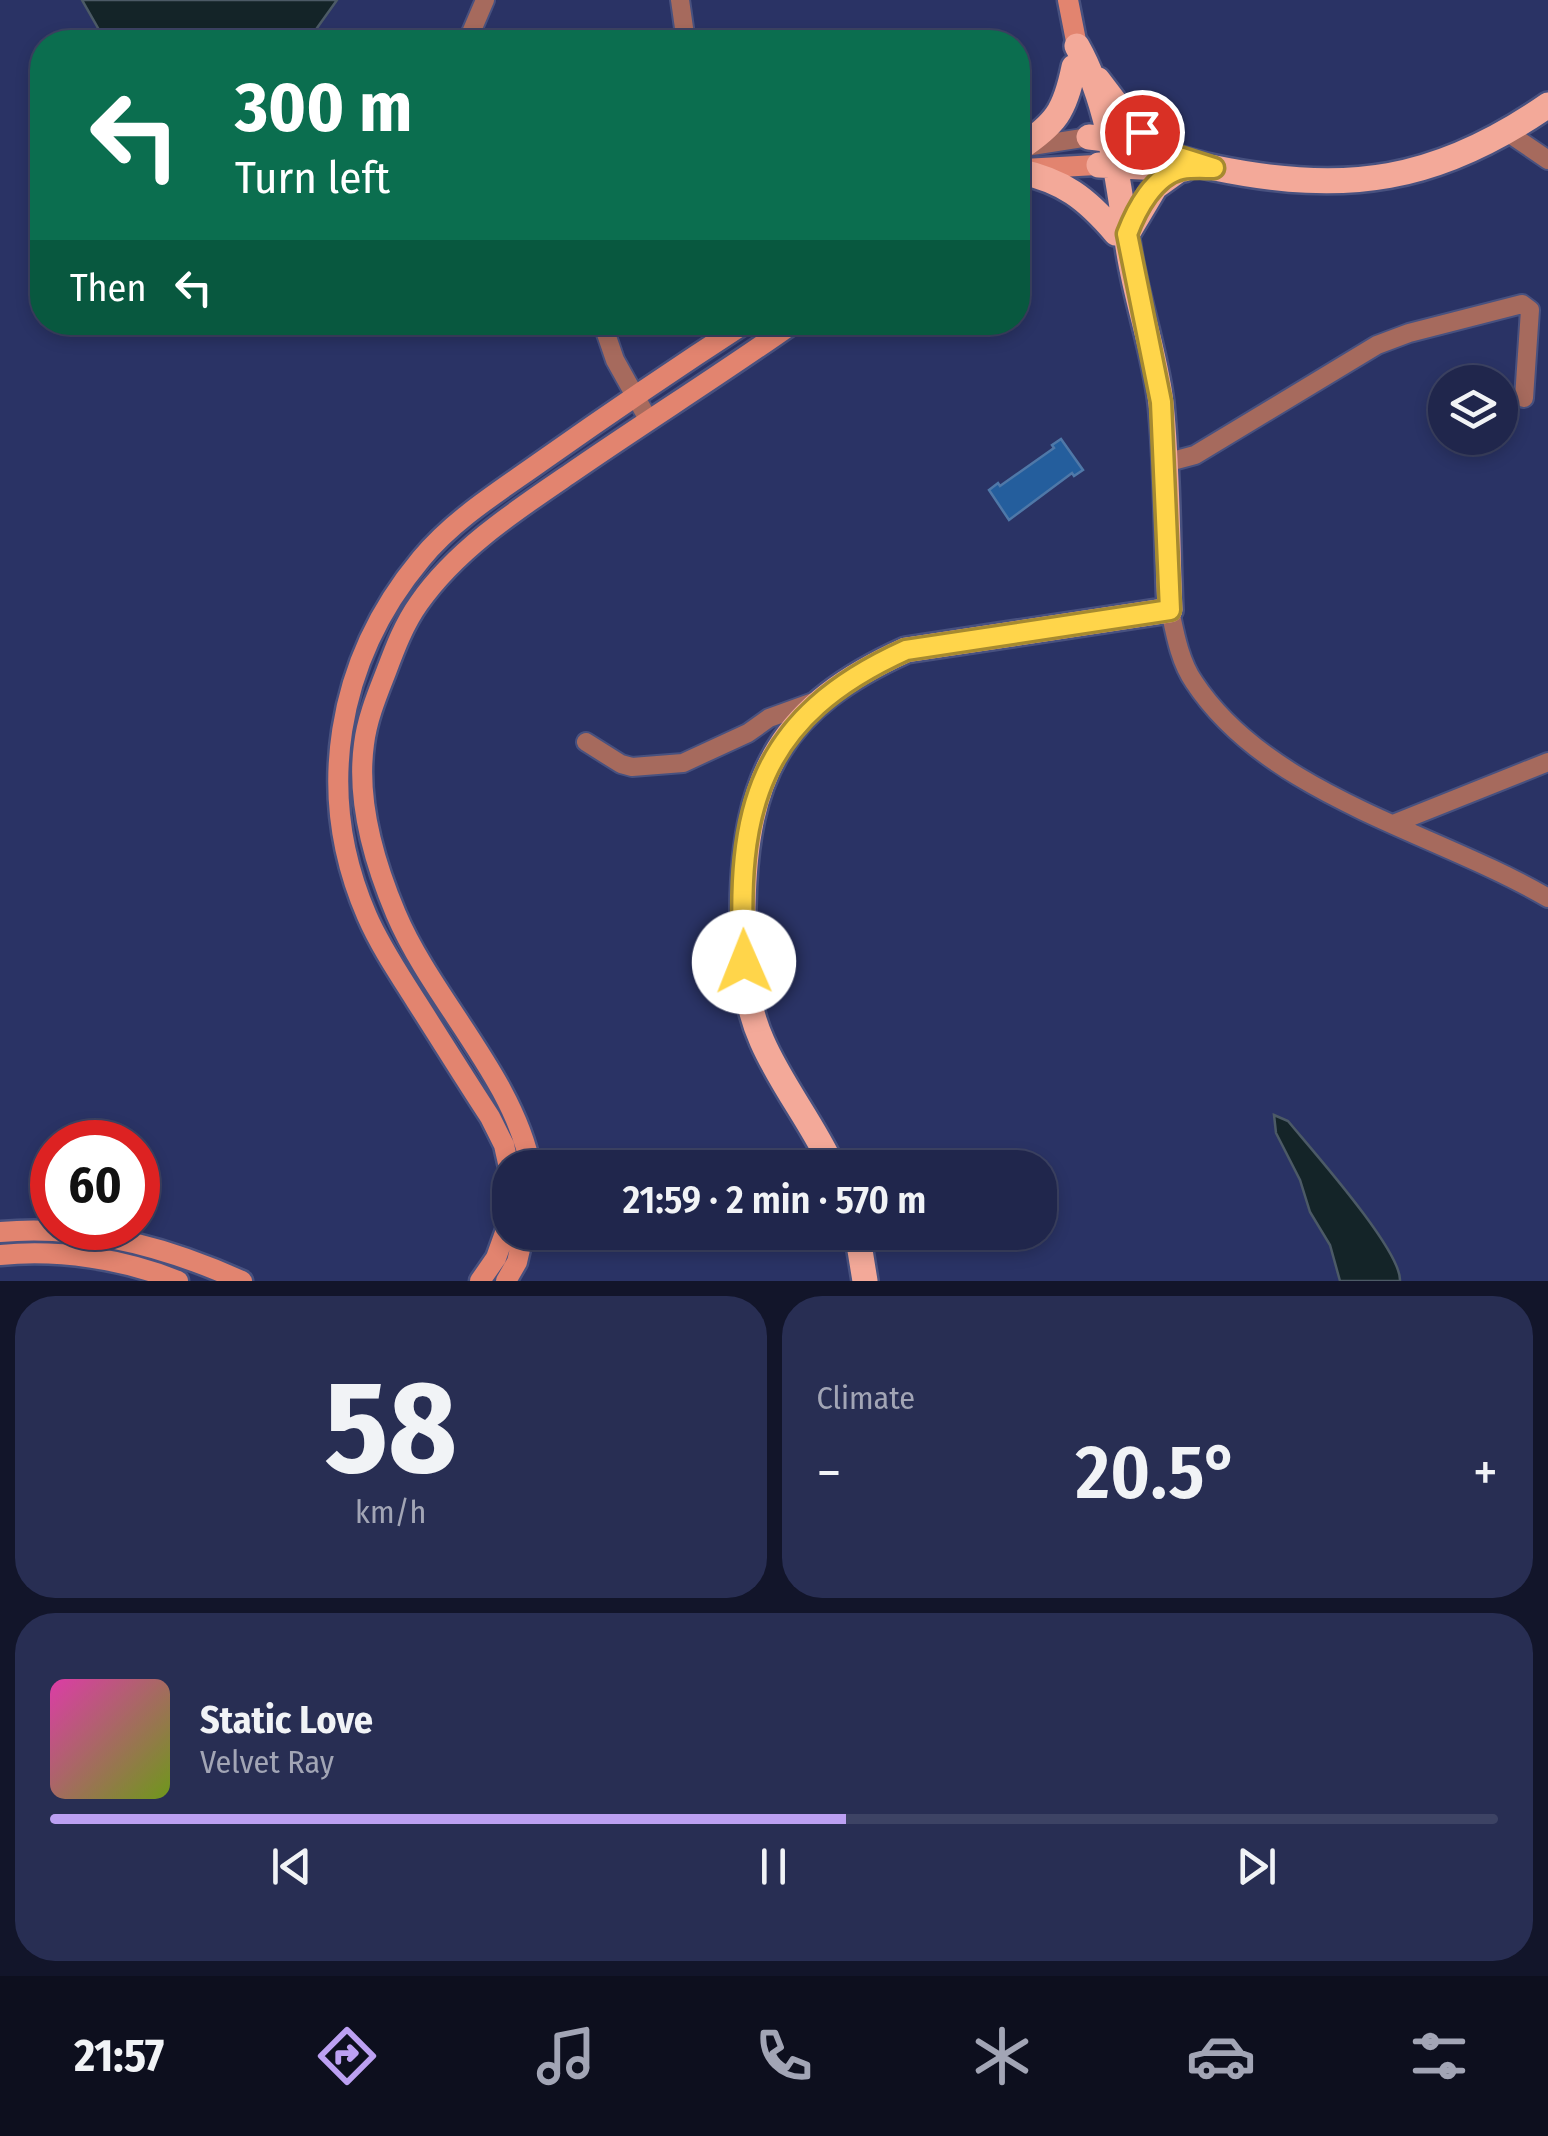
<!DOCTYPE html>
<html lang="en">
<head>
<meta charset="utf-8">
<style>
	body { margin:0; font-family:"Fira Sans Condensed",sans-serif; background:#282e53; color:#f1f3f6; height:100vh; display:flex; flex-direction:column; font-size:38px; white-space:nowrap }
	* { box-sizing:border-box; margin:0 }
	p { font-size:32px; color:#a2a5b5 }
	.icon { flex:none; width:55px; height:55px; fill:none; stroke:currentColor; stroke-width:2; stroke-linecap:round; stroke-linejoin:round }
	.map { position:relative; height:1281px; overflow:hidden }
	.sheet { display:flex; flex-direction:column; gap:15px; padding:15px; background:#12152a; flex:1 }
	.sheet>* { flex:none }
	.top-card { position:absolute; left:30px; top:30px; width:1000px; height:305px; border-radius:40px; box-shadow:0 5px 15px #0003,0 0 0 2px #3d4364; background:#0b6e4f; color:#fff; overflow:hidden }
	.buttons { position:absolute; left:1428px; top:365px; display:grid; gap:20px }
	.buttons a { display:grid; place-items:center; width:90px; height:90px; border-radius:50%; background:#20264c; box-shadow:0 5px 15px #0003,0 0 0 2px #3d4364; font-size:50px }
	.speed { position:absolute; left:30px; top:1120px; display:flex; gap:20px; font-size:50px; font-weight:700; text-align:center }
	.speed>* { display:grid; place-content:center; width:130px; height:130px; border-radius:50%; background:#20264c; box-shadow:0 5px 15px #0003,0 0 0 2px #3d4364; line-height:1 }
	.speed .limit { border:15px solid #d22; background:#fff; color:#111 }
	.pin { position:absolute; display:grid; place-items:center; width:85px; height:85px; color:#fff; margin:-42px; border:5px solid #fff; border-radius:50%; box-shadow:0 2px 10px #0007 }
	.me { position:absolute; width:110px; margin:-55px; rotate:359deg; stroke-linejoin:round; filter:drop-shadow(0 0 8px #0008) }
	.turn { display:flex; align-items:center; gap:35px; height:210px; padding:0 40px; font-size:45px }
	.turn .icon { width:130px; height:130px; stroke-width:2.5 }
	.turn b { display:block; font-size:70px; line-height:85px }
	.then { display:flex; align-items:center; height:95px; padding:0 40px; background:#0003; gap:20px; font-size:38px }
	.big { font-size:75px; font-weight:600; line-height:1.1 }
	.sheet .tile { flex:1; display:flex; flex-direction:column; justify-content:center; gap:15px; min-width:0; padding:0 35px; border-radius:40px; background:#282e53 }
	.sheet .dial { align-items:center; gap:0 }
	.dial b { font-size:130px; line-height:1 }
	.song { display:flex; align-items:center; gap:30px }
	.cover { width:120px; height:120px; border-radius:15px; background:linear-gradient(135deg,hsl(320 70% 55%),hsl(80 70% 35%)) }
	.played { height:10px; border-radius:5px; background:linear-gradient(90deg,#bca0f2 55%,#3d4364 55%) }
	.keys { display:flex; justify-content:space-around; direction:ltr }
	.heat { display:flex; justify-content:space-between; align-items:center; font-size:55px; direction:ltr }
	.sheet .tiles { flex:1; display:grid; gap:15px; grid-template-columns:1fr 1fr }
	.tile:last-child { grid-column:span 2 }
	.trip { position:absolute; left:492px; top:1150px; width:565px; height:100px; border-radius:40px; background:#20264c; box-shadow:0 5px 15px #0003,0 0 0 2px #3d4364; font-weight:600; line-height:100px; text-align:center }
	.tab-bar { display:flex; height:160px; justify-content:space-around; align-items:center; background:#0d0f1e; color:#a2a5b5 }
	.tab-bar .icon { width:70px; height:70px }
	.tab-bar .active { color:#bca0f2 }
	.tab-bar b { font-size:45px; color:#f1f3f6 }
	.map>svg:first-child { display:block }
	.water { fill:#142428; stroke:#4c5a66; stroke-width:2.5 }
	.building { fill:#245e9d; stroke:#4f78a8; stroke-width:2.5 }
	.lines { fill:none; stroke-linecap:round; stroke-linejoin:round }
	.street-casing { stroke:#48517f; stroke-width:22 }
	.secondary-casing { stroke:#48517f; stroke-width:25 }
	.primary-casing { stroke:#48517f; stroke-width:30 }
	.street { stroke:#a66a5d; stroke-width:18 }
	.secondary { stroke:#e2846f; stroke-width:20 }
	.primary { stroke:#f3a999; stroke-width:25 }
	.route-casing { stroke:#a68a30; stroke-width:25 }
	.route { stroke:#ffd54a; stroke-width:18 }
</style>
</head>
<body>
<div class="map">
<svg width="1548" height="1281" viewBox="0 0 1548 1281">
	<rect width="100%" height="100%" fill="#2a3365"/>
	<path class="water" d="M82,0H337L307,42H106Z
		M1274,1115L1288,1121C1311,1149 1402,1251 1400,1281H1340L1330,1245L1310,1212L1300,1180L1276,1133Z"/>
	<path class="building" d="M1061,439L1083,470L1074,476L1072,473L1009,520L989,490L998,483L1000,486L1054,448L1052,445Z"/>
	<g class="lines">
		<g class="street-casing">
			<path id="street" d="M680,0L686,42
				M467,42L485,0
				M1507,132L1548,160
				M1025,147L1089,137
				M561,322L602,323
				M602,322L615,360L648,419
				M1165,463L1195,455L1377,345L1409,333L1522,304L1530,310L1524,398
				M1170,610C1175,634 1180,662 1194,682C1269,796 1436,832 1548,898
				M586,742L621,764L632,767L683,763L748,733L769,718L816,701
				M1393,824L1548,762"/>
		</g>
		<g class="secondary-casing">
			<path id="secondary" d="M1068,0L1077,46
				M1024,169L1096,165
				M531,1168C514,1078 432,999 396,914C374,862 356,802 364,744C367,719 377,695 386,672C395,648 404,624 419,603C456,550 515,511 568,475C643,423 720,375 795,322
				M510,1172L504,1145L490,1117C465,1079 441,1040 416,1001C399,974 380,946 367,916C314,794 336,661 421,559C453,520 498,492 539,463C607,415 676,368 747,322
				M0,1232C84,1224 167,1247 242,1281
				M0,1255C59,1249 123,1259 178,1281
				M480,1281L496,1258L510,1219
				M506,1281L517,1262L524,1232"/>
		</g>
		<g class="primary-casing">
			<path id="primary" d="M1098,80L1120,109L1164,148
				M1089,137C1132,141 1172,159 1215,168C1346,195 1437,182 1548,105
				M1018,149C1056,124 1065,111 1074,67
				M1099,165L1184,169
				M1018,171C1064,181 1086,198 1116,233
				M1127,234L1155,187L1180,169
				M833,1168C813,1124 781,1085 762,1041C743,999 742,952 743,907C745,773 782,706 906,650L1170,610C1167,541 1168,472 1161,403C1155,352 1137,303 1129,253C1118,185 1111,106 1077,46
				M857,1232L865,1281"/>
		</g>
		<use href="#street" class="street"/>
		<use href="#secondary" class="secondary"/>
		<use href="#primary" class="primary"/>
	</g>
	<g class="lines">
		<g class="route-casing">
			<path id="route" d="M744,962C735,809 758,717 906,650L1170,610L1161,402L1127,234C1136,210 1154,175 1182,169C1192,167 1204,168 1214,168L1176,156L1142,132"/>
		</g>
		<use href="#route" class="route"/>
	</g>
</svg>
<div class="buttons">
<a><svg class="icon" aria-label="layers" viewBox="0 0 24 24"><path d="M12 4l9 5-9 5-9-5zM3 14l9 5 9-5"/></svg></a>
</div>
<div class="speed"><div class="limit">60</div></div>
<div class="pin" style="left:1142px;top:132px;background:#d93025"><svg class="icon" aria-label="arrive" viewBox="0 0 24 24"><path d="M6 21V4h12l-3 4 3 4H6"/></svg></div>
<svg class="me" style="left:744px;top:962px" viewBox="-20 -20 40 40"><circle r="19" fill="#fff"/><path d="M0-13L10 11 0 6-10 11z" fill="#ffd54a"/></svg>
<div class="trip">21:59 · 2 min · 570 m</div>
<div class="top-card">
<div class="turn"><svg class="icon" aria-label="left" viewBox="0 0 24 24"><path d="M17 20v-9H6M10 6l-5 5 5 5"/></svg><div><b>300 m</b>Turn left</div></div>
<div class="then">Then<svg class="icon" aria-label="left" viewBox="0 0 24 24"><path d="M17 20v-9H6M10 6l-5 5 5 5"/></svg></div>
</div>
</div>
<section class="sheet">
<div class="tiles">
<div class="tile dial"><b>58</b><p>km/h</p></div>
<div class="tile"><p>Climate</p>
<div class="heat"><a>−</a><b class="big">20.5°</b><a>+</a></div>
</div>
<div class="tile">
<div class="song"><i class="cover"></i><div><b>Static Love</b><p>Velvet Ray</p></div></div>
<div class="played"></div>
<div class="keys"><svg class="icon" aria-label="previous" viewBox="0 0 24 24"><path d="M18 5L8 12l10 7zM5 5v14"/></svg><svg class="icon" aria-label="pause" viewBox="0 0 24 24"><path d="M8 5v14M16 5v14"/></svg><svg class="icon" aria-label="next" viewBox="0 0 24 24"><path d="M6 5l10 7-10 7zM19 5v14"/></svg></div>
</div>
</div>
</section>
<nav class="tab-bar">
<b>21:57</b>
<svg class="icon active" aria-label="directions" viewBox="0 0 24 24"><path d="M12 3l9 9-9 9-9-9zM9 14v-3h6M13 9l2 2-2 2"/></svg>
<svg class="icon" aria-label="music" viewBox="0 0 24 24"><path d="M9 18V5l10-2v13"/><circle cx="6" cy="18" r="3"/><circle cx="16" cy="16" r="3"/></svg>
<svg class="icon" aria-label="phone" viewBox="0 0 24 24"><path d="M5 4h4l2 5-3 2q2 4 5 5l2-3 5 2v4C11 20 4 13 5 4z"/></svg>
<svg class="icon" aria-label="climate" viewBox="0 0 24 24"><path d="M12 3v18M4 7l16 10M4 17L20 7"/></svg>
<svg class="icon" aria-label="car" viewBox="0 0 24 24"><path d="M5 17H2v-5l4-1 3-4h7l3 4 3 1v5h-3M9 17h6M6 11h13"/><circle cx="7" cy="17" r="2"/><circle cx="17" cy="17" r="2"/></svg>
<svg class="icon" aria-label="filters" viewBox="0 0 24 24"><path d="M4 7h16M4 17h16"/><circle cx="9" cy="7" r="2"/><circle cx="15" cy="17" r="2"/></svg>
</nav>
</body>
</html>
